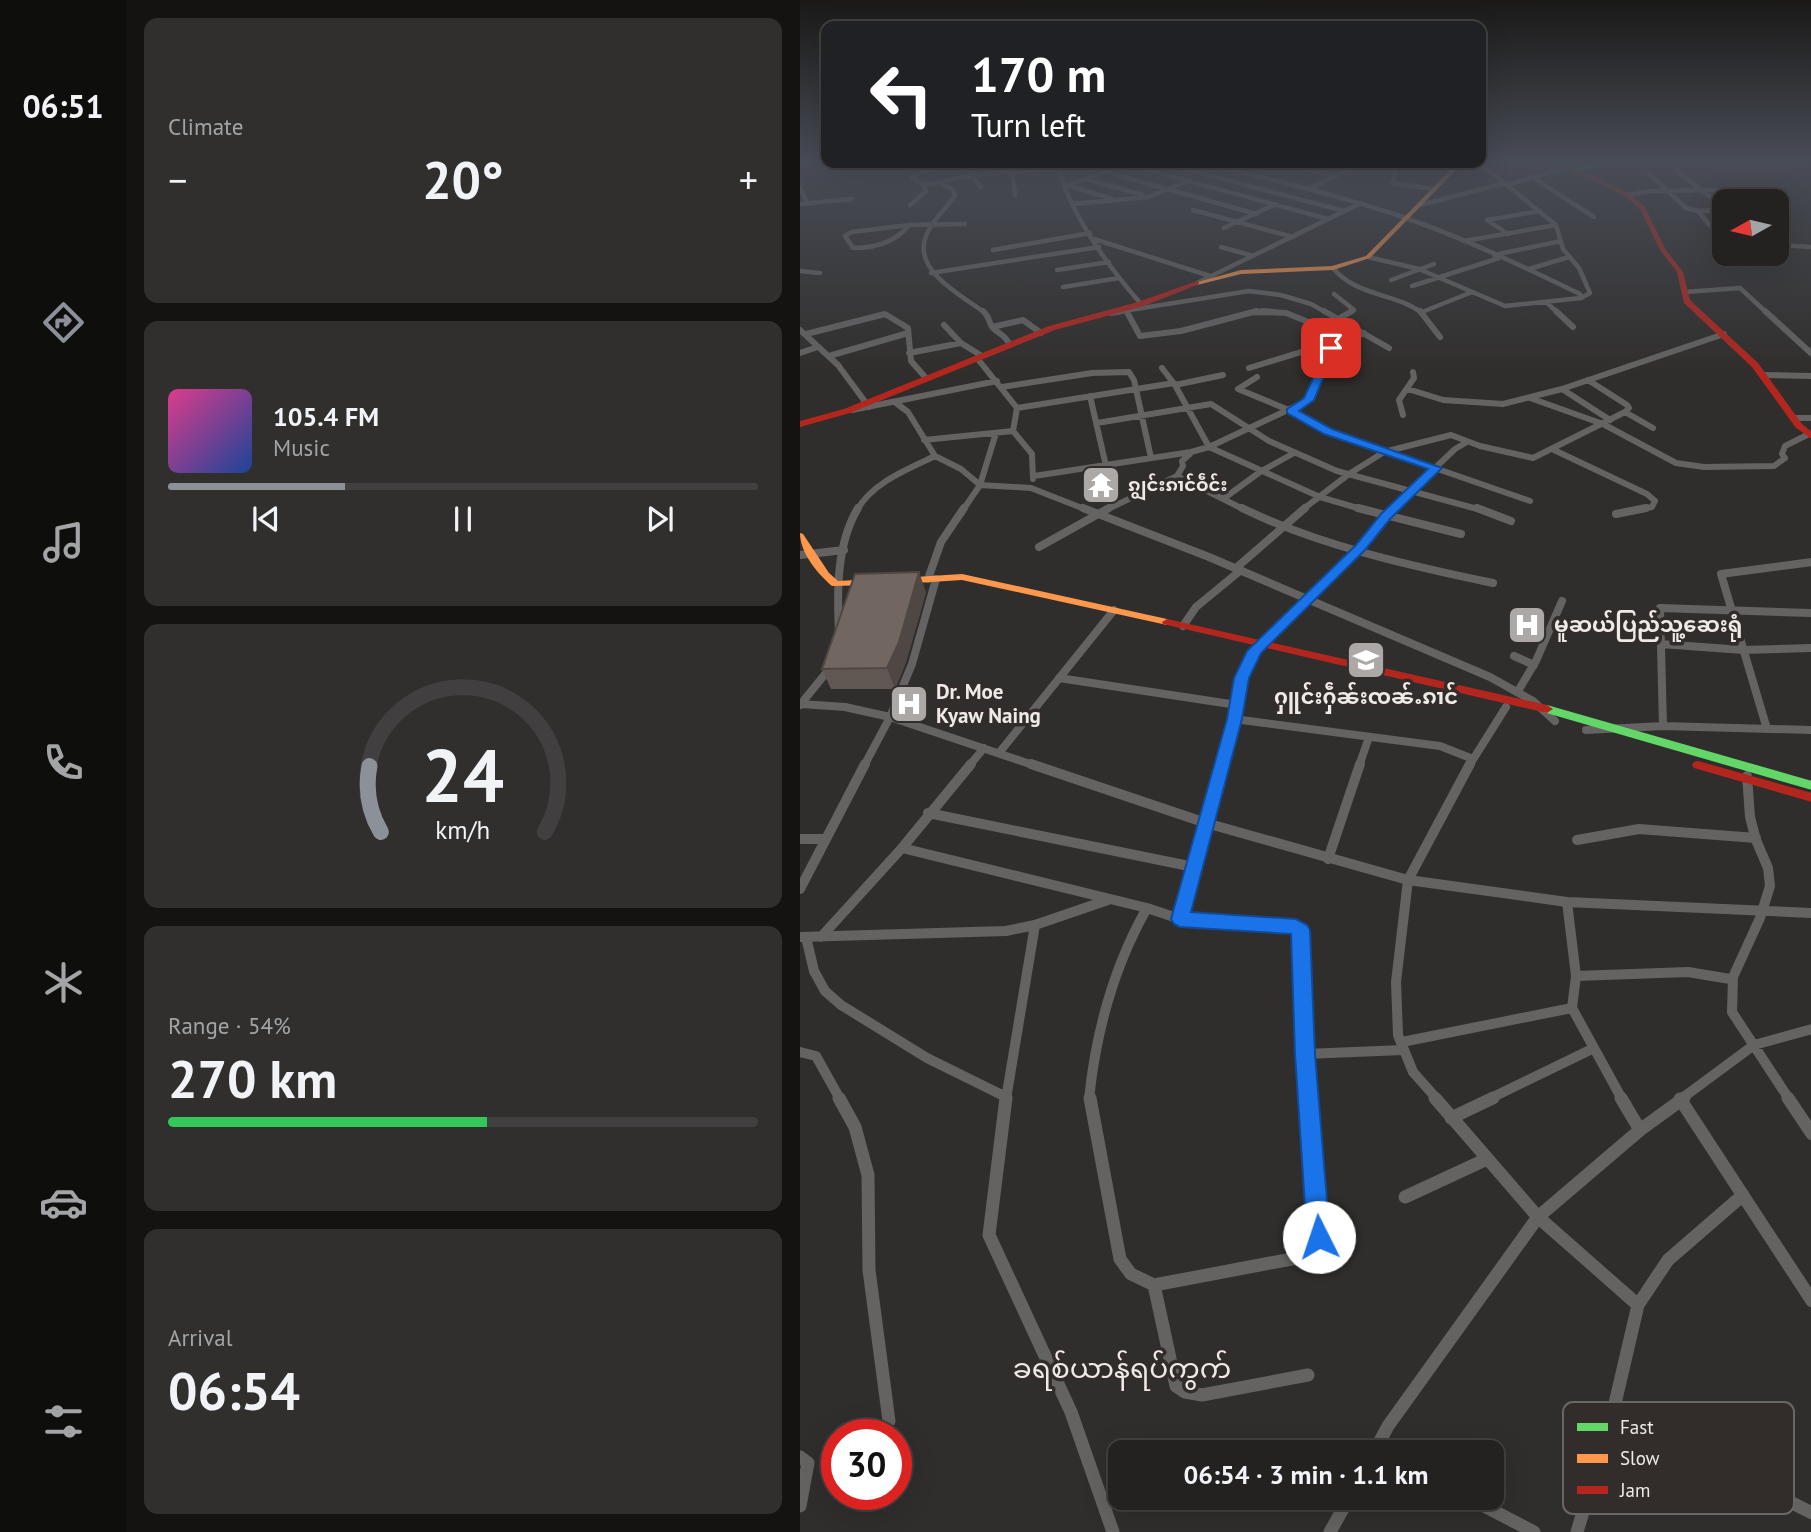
<!DOCTYPE html>
<html lang="en">
<head>
<meta charset="utf-8">
<style>
	body { margin:0; font-family:"PT Sans","Noto Sans Myanmar",sans-serif; background:#302f2e; color:#f1f3f6; height:100vh; display:flex; flex-direction:column; font-size:26px; white-space:nowrap }
	* { box-sizing:border-box; margin:0 }
	p { font-size:23px; color:#a3a4a5 }
	.icon { flex:none; width:38px; height:38px; fill:none; stroke:currentColor; stroke-width:2; stroke-linecap:round; stroke-linejoin:round }
	.map { position:relative; flex:1; overflow:hidden }
	.sheet { display:flex; flex-direction:column; gap:18px; padding:18px; background:#141312; width:674px }
	.sheet>* { flex:none }
	.top-card { position:absolute; left:21px; top:21px; width:665px; height:147px; border-radius:14px; box-shadow:0 7px 28px #0002,0 0 0 2px #413f3f; background:#202124; color:#fff; overflow:hidden }
	.needle { width:46px; rotate:262deg }
	.controls { position:absolute; left:912px; top:189px; display:grid; gap:14px }
	.controls a { display:grid; place-items:center; width:77px; height:77px; border-radius:14px; background:#242221; box-shadow:0 7px 28px #0002,0 0 0 2px #413f3f; font-size:35px }
	.speed { position:absolute; left:21px; top:1419px; display:flex; gap:14px; font-size:35px; font-weight:700; text-align:center }
	.speed>* { display:grid; place-content:center; width:91px; height:91px; border-radius:50%; background:#242221; box-shadow:0 7px 28px #0002,0 0 0 2px #413f3f; line-height:1 }
	.speed .limit { border:10px solid #d22; background:#fff; color:#111 }
	.pin { position:absolute; display:grid; place-items:center; width:60px; height:60px; color:#fff; margin:-30px; border-radius:14px; box-shadow:0 4px 10px #0006 }
	.me { position:absolute; width:77px; margin:-38px; rotate:356deg; stroke-linejoin:round; filter:drop-shadow(0 0 5px #0008) }
	.turn { display:flex; align-items:center; gap:24px; height:147px; padding:0 35px; font-size:32px }
	.turn .icon { width:91px; height:91px; stroke-width:2.5 }
	.turn b { display:block; font-size:49px; line-height:60px }
	.big { font-size:52px; font-weight:700; line-height:1.1 }
	.sheet .card { flex:1; display:flex; flex-direction:column; justify-content:center; gap:10px; min-width:0; padding:0 24px; border-radius:14px; background:#302f2e }
	.sheet .dial { align-items:center; gap:0 }
	.dial svg { height:182px; overflow:visible; fill:none; stroke:#413f3f; stroke-width:7; stroke-linecap:round; text-anchor:middle }
	.dial text { fill:#f1f3f6; stroke:none }
	.song { display:flex; align-items:center; gap:21px }
	.cover { width:84px; height:84px; border-radius:10px; background:linear-gradient(135deg,hsl(330 70% 55%),hsl(220 70% 35%)) }
	.played { height:7px; border-radius:4px; background:linear-gradient(90deg,#8c9099 30%,#413f3f 30%) }
	.keys { display:flex; justify-content:space-around; direction:ltr }
	.heat { display:flex; justify-content:space-between; align-items:center; font-size:38px; direction:ltr }
	.charge { height:10px; border-radius:5px; background:linear-gradient(90deg,#34c759 54%,#413f3f 0) }
	.trip { position:absolute; left:308px; top:1440px; width:396px; height:70px; border-radius:14px; background:#242221; box-shadow:0 7px 28px #0002,0 0 0 2px #413f3f; font-weight:700; line-height:70px; text-align:center }
	main { display:flex; flex:1; min-height:0 }
	.tabs { display:flex; flex-direction:column; width:126px; justify-content:space-around; align-items:center; background:#0e0e0d; color:#a3a4a5 }
	.tabs .icon { width:49px; height:49px }
	.tabs .active { color:#8c9099 }
	.tabs b { font-size:32px; color:#f1f3f6 }
	.map>svg:first-child { display:block }
	.lines { fill:none; stroke-linecap:round; stroke-linejoin:round }
	.street-far4 { stroke:#646362; stroke-width:4.5 }
	.street-far3 { stroke:#646362; stroke-width:6 }
	.street-far2 { stroke:#646362; stroke-width:8 }
	.street-far1 { stroke:#646362; stroke-width:10 }
	.street { stroke:#646362; stroke-width:13 }
	.fast { fill:#63d668; fill-rule:evenodd }
	.slow { fill:#ff974d; fill-rule:evenodd }
	.jam { fill:#b3261e; fill-rule:evenodd }
	.wall { fill:#615853 }
	.shaded-wall { fill:#4f4743 }
	.building { fill:#716660; stroke:#4f4743; stroke-width:2 }
	.route { fill:#1a73e8; stroke:#114b97; stroke-width:2 }
	.labels { text-anchor:middle; stroke-width:7; stroke-linejoin:round; paint-order:stroke }
	.far-poi-label { font-size:18px; font-weight:bold; fill:#eeeae8; stroke:#322d2a; text-anchor:start }
	.poi-label { font-size:21px; font-weight:bold; fill:#eeeae8; stroke:#322d2a; text-anchor:start }
	.near-quarter-label { font-size:28px; fill:#eeeae8; stroke:#322d2a }
	.key { fill:#322d2a; stroke:#6a6663; stroke-width:2 }
	.key-label { font-size:19px; fill:#eeeae8 }
</style>
</head>
<body>
<main>
<nav class="tabs">
<b>06:51</b>
<svg class="icon active" aria-label="directions" viewBox="0 0 24 24"><path d="M12 3l9 9-9 9-9-9zM9 14v-3h6M13 9l2 2-2 2"/></svg>
<svg class="icon" aria-label="music" viewBox="0 0 24 24"><path d="M9 18V5l10-2v13"/><circle cx="6" cy="18" r="3"/><circle cx="16" cy="16" r="3"/></svg>
<svg class="icon" aria-label="phone" viewBox="0 0 24 24"><path d="M5 4h4l2 5-3 2q2 4 5 5l2-3 5 2v4C11 20 4 13 5 4z"/></svg>
<svg class="icon" aria-label="climate" viewBox="0 0 24 24"><path d="M12 3v18M4 7l16 10M4 17L20 7"/></svg>
<svg class="icon" aria-label="car" viewBox="0 0 24 24"><path d="M5 17H2v-5l4-1 3-4h7l3 4 3 1v5h-3M9 17h6M6 11h13"/><circle cx="7" cy="17" r="2"/><circle cx="17" cy="17" r="2"/></svg>
<svg class="icon" aria-label="filters" viewBox="0 0 24 24"><path d="M4 7h16M4 17h16"/><circle cx="9" cy="7" r="2"/><circle cx="15" cy="17" r="2"/></svg>
</nav>
<section class="sheet">
<div class="card"><p>Climate</p>
<div class="heat"><a>−</a><b class="big">20°</b><a>+</a></div>
</div>
<div class="card">
<div class="song"><i class="cover"></i><div><b>105.4 FM</b><p>Music</p></div></div>
<div class="played"></div>
<div class="keys"><svg class="icon" aria-label="previous" viewBox="0 0 24 24"><path d="M18 5L8 12l10 7zM5 5v14"/></svg><svg class="icon" aria-label="pause" viewBox="0 0 24 24"><path d="M8 5v14M16 5v14"/></svg><svg class="icon" aria-label="next" viewBox="0 0 24 24"><path d="M6 5l10 7-10 7zM19 5v14"/></svg></div>
</div>
<div class="card dial"><svg viewBox="0 0 100 80">
<path d="M14 69A42 42 0 1 1 86 69"/>
<path d="M14 69A42 42 0 0 1 9 40" stroke="#8c9099"/>
<text x="50" y="56" font-size="32" font-weight="700">24</text>
<text x="50" y="72" font-size="11">km/h</text>
</svg></div>
<div class="card"><p>Range · 54%</p><b class="big">270 km</b><div class="charge"></div></div>
<div class="card"><p>Arrival</p><b class="big">06:54</b></div>
</section>
<div class="map">
<svg width="1012" height="1532" viewBox="0 0 1012 1532">
	<rect width="100%" height="100%" fill="#302e2c"/>
	<g class="lines">
		<path class="street-far4" d="M872,161L877,171L924,208
			M362,163L544,211
			M406,163C472,180 538,195 603,217C664,238 722,266 780,294L781,298L705,306L619,269L568,257
			M480,163L537,176
			M680,163L756,225L763,249L779,268L790,293L781,298
			M326,164L528,219
			M259,170C274,220 307,265 341,304
			M773,170L814,161
			M596,171L592,183L633,189
			M307,172L456,214
			M212,173L215,195
			M849,174L886,208L898,211L916,233L924,236
			M171,175L181,187
			M732,177L794,217
			M289,180L343,195
			M140,182C187,169 235,175 282,163
			M123,185L140,182L153,190L155,196C146,208 131,222 126,236C112,271 163,296 185,313
			M708,185L763,168
			M265,186L330,163
			M269,186L313,199
			M0,188L7,203
			M508,189L564,163
			M827,195L850,191L918,190
			M0,204L52,199
			M272,204L348,197L389,181
			M110,205L126,191L123,185L112,177L132,168L134,163
			M620,205L706,183
			M393,210L493,237
			M898,211L924,210
			M109,225C95,243 75,248 53,248L45,236L52,232Z
			M109,225L165,224
			M424,228L476,204
			M708,234L687,220L740,211
			M294,239L410,276
			M664,241L756,225
			M976,245L1012,247
			M421,247L453,256
			M193,250L290,233
			M694,255L761,241
			M533,268C557,297 594,292 622,313
			M729,269L769,257
			M257,270L309,262
			M0,271L20,273
			M131,273L299,247
			M591,280L634,264
			M399,282L561,203
			M612,286L699,258
			M263,287L319,278
			M884,292L940,288L967,313
			M534,294L554,310L549,313
			M746,302L758,313
			M622,312L672,292
			M311,313L449,291L481,295L511,304L527,313
			M448,313H486"/>
		<path class="street-far3" d="M183,311C190,317 188,321 192,327C199,335 204,333 210,345
			M462,311L486,313L521,327
			M524,311L589,348
			M620,311L640,337
			M756,311L773,327
			M965,311L1012,354
			M327,312L340,336L381,331L457,311
			M311,313L322,311
			M144,325L161,343L182,356
			M192,327L223,320L241,333
			M0,330L38,365L69,407
			M6,334L85,314L108,328L111,361L126,378
			M531,348L564,333
			M0,353L18,347
			M109,353L161,343
			M29,356L108,333
			M177,358L217,408L213,431L232,454L233,479
			M528,358L547,366
			M362,368L375,385L409,447L520,497L564,510
			M449,368L527,344
			M963,375L1012,376
			M457,377L438,389L491,411L528,431L730,501
			M788,380L827,405L829,408L825,412L853,428
			M375,385L423,375
			M202,387L292,373L329,372L334,380L351,458
			M608,389L643,400L703,404L762,389L924,334
			M762,389L810,420
			M290,396L306,466
			M730,398L803,424L876,463L904,467L974,466L985,458L982,454L985,446L1007,435
			M96,403L108,412L135,456L161,469L180,485L231,488L287,510
			M217,408L374,383
			M52,410L197,381
			M603,415L599,400L614,378L613,372
			M993,418H1012
			M297,423L411,404L469,441L537,471L681,510
			M124,440L213,431
			M754,450L847,494L855,501L852,507L837,510
			M234,476L391,452L409,447L509,400L531,348L519,330L552,311
			M377,476L445,510
			M423,499L460,472L494,453
			M57,510C73,482 107,470 135,456
			M163,510L180,485L196,433
			M306,510L377,476L383,466L382,461L390,454
			M502,510L549,474L584,452L651,435L680,446L733,458L825,412
			M591,510L655,449L667,442"/>
		<path class="street-far2" d="M283,508L409,557L690,677L733,701L755,721
			M442,508C517,545 611,566 693,583
			M558,508L661,534
			M677,508L711,521
			M816,514L846,508
			M239,547L309,508
			M0,555L44,550
			M436,568L505,508
			M128,579L141,542L164,508
			M383,626L396,607L441,570
			M39,634C37,593 36,545 58,508
			M861,644L943,650L1012,648
			M714,656L734,665
			M259,678L437,705
			M718,691L736,661L762,601
			M1,704L45,707L90,717L236,766
			M0,705L26,673L29,664
			M434,719L640,746L673,759
			M863,726L860,608L1012,613
			M967,729L921,574L1012,562
			M786,730L863,726L1012,730
			M199,753L314,610
			M64,766L90,717L112,664L136,579
			M169,766L184,748
			M421,766L442,678L455,651L560,548L593,508
			M559,766L569,737
			M669,766L706,707"/>
		<path class="street-far1" d="M231,764L406,823L608,880L767,902L1012,913
			M947,776L950,817L956,840L968,868L970,886L960,918L933,977L932,1012L989,1099
			M128,813L394,867
			M0,839H26
			M777,840L839,829L956,838
			M102,848L347,908
			M528,859L560,764
			M0,889L65,764
			M767,902L776,976L772,1008L822,1099
			M347,908L380,919L496,927L501,930L508,1099
			M380,919L422,764
			M0,937L206,931L235,925L308,900
			M6,937L14,971L25,991L41,1005L127,1058L206,1097
			M21,937L102,848L171,764
			M776,976L888,972L930,979
			M602,1042L772,1008
			M0,1052L16,1056L40,1099
			M505,1054L603,1050
			M206,1099L235,925
			M289,1099C296,1031 313,968 347,908
			M637,1099L613,1072L598,1035L596,982L608,880L670,764
			M689,1099L792,1049
			M881,1099L954,1045L1012,1029"/>
		<path class="street" d="M39,1098L55,1127L68,1175L69,1270L89,1421
			M206,1098L189,1235L271,1412L313,1532
			M290,1098L320,1259L331,1274L354,1285L497,1258L510,1252L519,1237L508,1098
			M635,1098L738,1217L838,1305
			M821,1098L840,1130
			M988,1098L1012,1134
			M880,1099L1012,1301
			M651,1118L693,1098
			M605,1197L687,1159
			M354,1285L376,1386L385,1392L402,1395L508,1375
			M813,1412L1012,1513
			M574,1452L588,1426L738,1217L840,1130L884,1098
			M0,1457L8,1463L0,1506
			M669,1498L734,1532
			M530,1532L549,1498
			M777,1532L813,1412L838,1305L868,1260L943,1195"/>
		<path class="fast" d="M747,705L1012,781V790L743,712L741,709L743,706Z"/>
		<path class="slow" d="M657,163H663L570,258L533,270L441,274L397,285L394,283L441,270L532,266L566,256Z
			M0,533L3,534L29,573L38,581L74,579L79,582L74,585L32,586C18,574 0,553 0,533Z
			M162,574L367,619L372,622L367,625L162,580L100,584L95,581L100,578Z"/>
		<path class="jam" d="M720,161H730L791,175L829,194L845,207L866,250L883,272L890,300L958,363L1002,424L1012,432V439L996,428L952,367L884,303L877,272L860,250L840,209L825,196L787,177Z
			M397,281L399,282V284L344,306L255,330L50,413L0,427V421L44,409L249,326L338,302Z
			M367,619L747,705L753,709L747,713L363,624L362,622Z
			M898,761L1012,793V802L894,768L892,765L894,762Z"/>
	</g>
	<path class="wall" d="M126,592L106,662L95,689H31L22,669Z"/>
	<path class="shaded-wall" d="M119,572L126,592L106,662L95,689L87,668Z"/>
	<path class="building" d="M119,572L99,642L87,668L22,669L55,574Z"/>
	<linearGradient id="sky" x2="0" y2="1"><stop stop-color="#1a1918"/><stop offset="0.43" stop-color="#484c56"/><stop offset="1" stop-color="#484c56" stop-opacity="0"/></linearGradient>
	<rect width="1012" height="375" fill="url(#sky)"/>
	<path class="route" d="M528,346L536,348L514,400L499,411L532,429L642,468L590,519L565,550L461,653L449,678L442,719L391,912L496,919L507,925L510,930L515,1054L530,1237L527,1245L519,1249L510,1245L507,1237L495,1054L491,934L380,927L374,924L371,919L427,719L434,678L447,651L556,545L581,514L628,469L524,434L487,413V409L504,398Z"/>
	<defs>
		<g id="temple-square" transform="scale(2.0125)"><rect x="-9" y="-9" width="18" height="18" rx="4" fill="#aca8a6" stroke="#322d2a"/><path d="M0-6L5-2H3V0L6.5 2.5H4V6H1.5V3h-3V6H-4V2.5H-6.5L-3 0V-2H-5Z" fill="#fff"/></g>
		<g id="hospital-square" transform="scale(2.0125)"><rect x="-9" y="-9" width="18" height="18" rx="4" fill="#aca8a6" stroke="#322d2a"/><path d="M-5-5h3v3.5h4V-5h3V5h-3V1.5h-4V5h-3Z" fill="#fff"/></g>
		<g id="school-square" transform="scale(2.0125)"><rect x="-9" y="-9" width="18" height="18" rx="4" fill="#aca8a6" stroke="#322d2a"/><path d="M0-5L7-2L0 1L-7-2ZM-4 1L0 2.5L4 1V4Q0 6-4 4Z" fill="#fff"/></g>
	</defs>
	<g fill-rule="evenodd">
		<use href="#temple-square" x="301" y="485"/>
		<use href="#hospital-square" x="727" y="625"/>
		<use href="#school-square" x="566" y="660"/>
		<use href="#hospital-square" x="109" y="704"/>
	</g>
	<g class="labels">
		<g class="far-poi-label">
			<text x="328" y="491">ၵျွင်းၵၢင်ဝဵင်း</text>
		</g>
		<g class="poi-label">
			<text x="754" y="632">မူဆယ်ပြည်သူ့ဆေးရုံ</text>
			<text x="136" y="699">Dr. Moe<tspan x="136" dy="24">Kyaw Naing</tspan></text>
			<text x="566" y="704" text-anchor="middle">ႁူင်းႁဵၼ်းၸၼ်ႉၵၢင်</text>
		</g>
		<g class="near-quarter-label">
			<text x="322" y="1378">ခရစ်ယာန်ရပ်ကွက်</text>
		</g>
	</g>
	<rect x="763" y="1402" width="231" height="112" rx="10" class="key"/>
	<rect x="777" y="1423" width="31" height="8" fill="#63d668"/>
	<rect x="777" y="1454" width="31" height="9" fill="#ff974d"/>
	<rect x="777" y="1486" width="31" height="8" fill="#b3261e"/>
	<g class="key-label">
		<text x="820" y="1434">Fast</text>
		<text x="820" y="1465">Slow</text>
		<text x="820" y="1497">Jam</text>
	</g>
</svg>
<div class="controls">
<a><svg class="needle" viewBox="-14 -14 28 28"><path d="M0-13l5 13h-10z" fill="#e53935"/><path d="M0 13l5-13h-10z" fill="#a3a4a5"/></svg></a>
</div>
<div class="speed"><div class="limit">30</div></div>
<div class="pin" style="left:531px;top:348px;background:#d93025"><svg class="icon" aria-label="arrive" viewBox="0 0 24 24"><path d="M6 21V4h12l-3 4 3 4H6"/></svg></div>
<svg class="me" style="left:519px;top:1237px" viewBox="-20 -20 40 40"><circle r="19" fill="#fff"/><path d="M0-13L10 11 0 6-10 11z" fill="#1a73e8"/></svg>
<div class="trip">06:54 · 3 min · 1.1 km</div>
<div class="top-card">
<div class="turn"><svg class="icon" aria-label="left" viewBox="0 0 24 24"><path d="M17 20v-9H6M10 6l-5 5 5 5"/></svg><div><b>170 m</b>Turn left</div></div>
</div>
</div>
</main>
</body>
</html>
